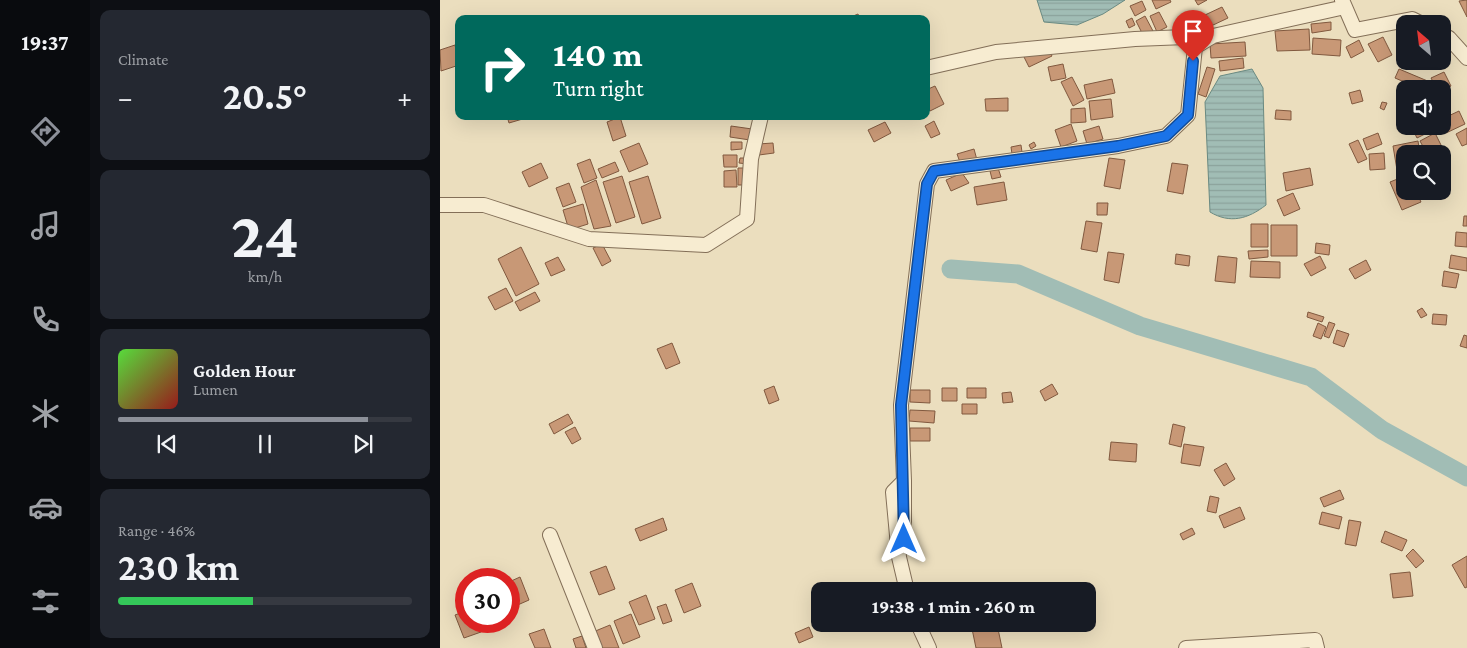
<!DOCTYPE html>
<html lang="en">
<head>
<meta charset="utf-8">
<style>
	body { margin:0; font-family:"Crimson Pro",serif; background:#242831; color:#f1f3f6; height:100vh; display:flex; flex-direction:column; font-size:19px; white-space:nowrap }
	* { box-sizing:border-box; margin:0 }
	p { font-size:16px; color:#9ea1a6 }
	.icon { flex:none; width:28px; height:28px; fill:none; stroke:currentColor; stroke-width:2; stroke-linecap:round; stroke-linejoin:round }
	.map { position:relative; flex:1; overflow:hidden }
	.sheet { display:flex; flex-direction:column; gap:10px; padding:10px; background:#0d0f14; width:350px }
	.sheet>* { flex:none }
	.banner { position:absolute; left:15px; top:15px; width:475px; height:105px; border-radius:10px; box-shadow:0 5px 20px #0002; background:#00695c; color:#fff; overflow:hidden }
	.needle { width:32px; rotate:332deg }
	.controls { position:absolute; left:956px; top:15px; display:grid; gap:10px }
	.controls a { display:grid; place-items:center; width:55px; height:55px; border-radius:10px; background:#171b24; box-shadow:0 5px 20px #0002; font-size:25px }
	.speed { position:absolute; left:15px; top:568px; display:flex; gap:10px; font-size:25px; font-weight:700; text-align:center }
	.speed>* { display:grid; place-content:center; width:65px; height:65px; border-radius:50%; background:#171b24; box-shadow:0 5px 20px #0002; line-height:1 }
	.speed .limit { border:8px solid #d22; background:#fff; color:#111 }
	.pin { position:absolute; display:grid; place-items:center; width:42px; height:42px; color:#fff; margin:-51px -21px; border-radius:50% 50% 50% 0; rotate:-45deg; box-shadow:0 0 5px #0007 }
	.pin .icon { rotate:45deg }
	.me { position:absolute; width:55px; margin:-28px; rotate:0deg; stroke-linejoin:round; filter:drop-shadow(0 0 4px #0008) }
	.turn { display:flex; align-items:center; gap:18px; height:105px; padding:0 15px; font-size:22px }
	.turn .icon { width:65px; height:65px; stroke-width:2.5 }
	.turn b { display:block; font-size:35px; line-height:42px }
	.big { font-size:38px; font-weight:700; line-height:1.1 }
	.sheet .card { flex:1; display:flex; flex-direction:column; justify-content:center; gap:8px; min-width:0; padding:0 18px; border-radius:10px; background:#242831 }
	.sheet .dial { align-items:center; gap:0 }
	.dial b { font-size:65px; line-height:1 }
	.song { display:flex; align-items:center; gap:15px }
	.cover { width:60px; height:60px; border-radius:8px; background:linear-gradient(135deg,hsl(110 70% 55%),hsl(0 70% 35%)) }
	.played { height:5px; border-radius:2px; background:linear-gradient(90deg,#8c9099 85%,#363941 85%) }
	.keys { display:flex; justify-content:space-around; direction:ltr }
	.heat { display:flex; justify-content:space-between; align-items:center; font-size:28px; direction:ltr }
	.charge { height:8px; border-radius:4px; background:linear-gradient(90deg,#34c759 46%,#363941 0) }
	.trip { position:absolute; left:371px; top:582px; width:285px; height:50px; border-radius:10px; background:#171b24; box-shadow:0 5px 20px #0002; font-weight:700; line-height:50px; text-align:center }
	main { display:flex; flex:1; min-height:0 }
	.tabs { display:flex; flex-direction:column; width:90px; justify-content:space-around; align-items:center; background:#090b0e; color:#9ea1a6 }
	.tabs .icon { width:35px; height:35px }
	.tabs .on { color:#8c9099 }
	.tabs b { font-size:22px; color:#f1f3f6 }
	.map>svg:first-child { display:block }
	.water { fill:url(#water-rules); stroke:#6a8a82 }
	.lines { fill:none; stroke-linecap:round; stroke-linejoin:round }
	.canal { stroke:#a1bdb5; stroke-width:19 }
	.building { fill:#c89876; stroke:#81593f }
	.minor-casing { stroke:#836f58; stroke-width:16 }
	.minor { stroke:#f7ecd1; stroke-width:14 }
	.route-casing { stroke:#114b97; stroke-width:12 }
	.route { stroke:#1a73e8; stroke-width:9 }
</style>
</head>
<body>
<main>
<nav class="tabs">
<b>19:37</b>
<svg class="icon on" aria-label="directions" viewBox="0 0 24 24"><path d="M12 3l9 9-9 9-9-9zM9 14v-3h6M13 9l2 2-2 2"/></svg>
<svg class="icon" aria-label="music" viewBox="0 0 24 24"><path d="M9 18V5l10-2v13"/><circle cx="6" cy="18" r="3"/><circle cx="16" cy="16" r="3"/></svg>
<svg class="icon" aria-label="phone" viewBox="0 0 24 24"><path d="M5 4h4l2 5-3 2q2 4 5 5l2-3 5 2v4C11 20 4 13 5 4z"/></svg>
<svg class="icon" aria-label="climate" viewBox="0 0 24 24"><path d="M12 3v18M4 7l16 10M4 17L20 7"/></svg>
<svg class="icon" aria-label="car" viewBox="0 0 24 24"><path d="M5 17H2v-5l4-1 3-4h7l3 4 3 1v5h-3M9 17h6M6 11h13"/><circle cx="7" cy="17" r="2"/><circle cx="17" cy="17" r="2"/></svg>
<svg class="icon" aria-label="filters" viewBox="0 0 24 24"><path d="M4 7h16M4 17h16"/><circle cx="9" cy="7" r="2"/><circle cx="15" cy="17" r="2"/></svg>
</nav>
<section class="sheet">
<div class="card"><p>Climate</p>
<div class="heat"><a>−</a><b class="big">20.5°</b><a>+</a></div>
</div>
<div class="card dial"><b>24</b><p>km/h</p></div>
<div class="card">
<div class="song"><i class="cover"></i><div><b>Golden Hour</b><p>Lumen</p></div></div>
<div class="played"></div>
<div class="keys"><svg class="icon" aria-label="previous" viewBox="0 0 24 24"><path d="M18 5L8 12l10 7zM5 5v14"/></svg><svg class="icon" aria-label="pause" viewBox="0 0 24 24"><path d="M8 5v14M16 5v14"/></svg><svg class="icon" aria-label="next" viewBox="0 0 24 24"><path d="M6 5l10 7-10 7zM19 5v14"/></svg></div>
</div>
<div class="card"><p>Range · 46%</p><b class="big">230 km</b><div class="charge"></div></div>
</section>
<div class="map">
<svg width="1027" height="648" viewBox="0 0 1027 648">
	<defs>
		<pattern id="water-rules" width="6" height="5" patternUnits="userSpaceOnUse" patternTransform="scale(1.25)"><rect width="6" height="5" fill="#a1bdb5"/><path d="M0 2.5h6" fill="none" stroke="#8ba29b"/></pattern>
	</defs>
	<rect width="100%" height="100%" fill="#ebdebe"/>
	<path class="water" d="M597,0H685L663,14L637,25L604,22Z
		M812,69L823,88L826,205C808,219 790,224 770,212L765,102L780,76Z"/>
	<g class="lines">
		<path class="canal" d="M511,269L578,274L700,326L871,377L942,430L1027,477"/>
	</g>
	<path class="building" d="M712,0H730L731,2L716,9Z
		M755,0H767L758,5Z
		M1027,0V17L1019,1Z
		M702,1L706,10L695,16L690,6Z
		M782,7L788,18L771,26L765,15Z
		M719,12L727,27L717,32L710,16Z
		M418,14L420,19H406Z
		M705,16L713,31L703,35L696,21Z
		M755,17L761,28L744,36L738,25Z
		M692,18L695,25L689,28L686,21Z
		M891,22V30L872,33L871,24Z
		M869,29L870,50L837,51L835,31Z
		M943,37L952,55L938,62L928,44Z
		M873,38L901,40L900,56L872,54Z
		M919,40L924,51L911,58L906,47Z
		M605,42L612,56L589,67L582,53Z
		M805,42L806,56L771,58L770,44Z
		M15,45L19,65L1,71L0,50Z
		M965,55V61H977L967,66L962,56Z
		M803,58L804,68L780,71L779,61Z
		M623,64L626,78L611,81L608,67Z
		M767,67L775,69L766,97L758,94Z
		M959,69L990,82L987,89H981L955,78Z
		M1004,72L1011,86L1002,90L997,89L991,78Z
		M632,77L644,100L633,106L621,82Z
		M672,79L675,93L647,99L644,85Z
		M495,86L504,104L490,111L486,104V90Z
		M920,90L923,101L912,104L909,93Z
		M568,98V111H546L545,99Z
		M671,99L673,117L651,120L649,101Z
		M942,102L947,103L944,110L940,108Z
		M645,108L646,122L631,123V109Z
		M836,110L851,111V120L835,119Z
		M1019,111L1025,124L1006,133L1002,119Z
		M67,116H85L86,118L69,123Z
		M180,117L186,136L173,141L167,122Z
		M494,121L500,134L491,138L485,126Z
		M445,122L451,133L434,142L428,130Z
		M631,124L637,141L621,147L615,130Z
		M291,126L312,129L310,140L290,137Z
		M659,126L663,139L647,144L643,131Z
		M971,126H994L995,129L977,138Z
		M1027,128V144L1022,146L1016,134Z
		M938,133L942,144L927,150L923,139Z
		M995,133L1004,151L999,154H987L980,141Z
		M918,140L927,159L918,163L909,144Z
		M978,141L980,154H965V169L957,170L953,146Z
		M291,142H302V149L291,150Z
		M594,142L596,146L591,149L589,145Z
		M199,143L208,164L189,172L180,151Z
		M333,143L334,153L319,155L318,144Z
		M581,145L582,152L572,154L571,147Z
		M534,149L537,160L521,165L517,154Z
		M944,153L945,169L930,170L929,154Z
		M283,155H297V167H284Z
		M300,158H309L308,164L299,163Z
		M669,158L685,160L680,189L664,186Z
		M150,159L157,178L144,183L137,164Z
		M175,162L179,171L162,178L158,169Z
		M101,163L108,178L89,187L82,172Z
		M732,163L748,165L743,194L727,191Z
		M557,165L561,177L552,179L549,167Z
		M298,168H309L308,185H298Z
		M870,168L873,185L846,191L843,173Z
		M296,170L297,187H284V171Z
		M522,173L529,183L511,191L506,180Z
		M182,176L195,217L176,223L163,182Z
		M208,176L221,218L202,224L189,182Z
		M965,176V191H976L981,202L962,210L950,182Z
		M156,180L171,226L154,229L141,187Z
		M564,182L567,200L537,205L534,187Z
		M129,183L136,202L123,207L116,188Z
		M853,193L860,209L844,216L837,200Z
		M657,203H668L667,215H657Z
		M143,204L148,224L129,230L123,210Z
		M1024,216H1027V226H1023Z
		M646,221L662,223L657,252L641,249Z
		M811,224H828V247H811Z
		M831,225H857V256H831Z
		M1016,232L1027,233V247L1015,246Z
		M876,243L890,245L889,255L875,253Z
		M162,244L171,261L162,266L153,248Z
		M81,247L99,284L76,296L58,259Z
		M828,250V257L809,259L808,251Z
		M668,252L684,254L679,283L664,280Z
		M736,254L750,256L749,266L735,264Z
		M1011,255L1027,258V271L1009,268Z
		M778,256L797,258L795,283L775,281Z
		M880,256L886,268L871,276L864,264Z
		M118,257L125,270L111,276L105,263Z
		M926,260L931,270L915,279L909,269Z
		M811,261L840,262V278L810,277Z
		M1004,271L1019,274L1016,288L1002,286Z
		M66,288L73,301L55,310L48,297Z
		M95,292L100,301L80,311L75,302Z
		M982,308L987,315L981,318L977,311Z
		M868,312L884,317L882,322L867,317Z
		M993,314L1007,315L1006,325L992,324Z
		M889,322L895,324L889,338L884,336Z
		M878,323L886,327L881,339L873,336Z
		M897,330L909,334L904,347L893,343Z
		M1024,335L1027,336V348L1020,346Z
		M232,343L240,363L226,369L217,349Z
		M612,384L618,394L605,401L600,391Z
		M334,386L339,400L329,404L324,390Z
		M502,388H517V401H502Z
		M527,388H546V398H527Z
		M470,390H490V403L470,402Z
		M571,392L573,402L563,403L562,393Z
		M522,404H537V414H522Z
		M470,410L495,411L494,423L469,421Z
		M128,414L133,423L114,434L109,424Z
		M733,424L745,427L741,447L729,444Z
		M135,427L141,439L132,444L125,432Z
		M470,428H490V441H470Z
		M671,442L697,444L696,462L669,460Z
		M744,444L764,447L760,466L741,463Z
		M786,463L795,479L784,486L774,470Z
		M900,490L904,499L884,507L880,498Z
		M770,496L779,498L776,513L767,511Z
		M800,507L805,519L784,528L779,516Z
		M882,512L902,517L899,529L879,524Z
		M223,518L227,530L200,541L195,529Z
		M909,520L921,522L916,546L905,544Z
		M752,528L755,534L743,540L740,534Z
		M945,531L967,540L962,551L941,542Z
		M973,549L984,561L976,568L966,556Z
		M1027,556V587L1025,588L1012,565Z
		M166,566L175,589L159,595L150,572Z
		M970,572L973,596L953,598L950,574Z
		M80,577L89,600L73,607L69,598V582Z
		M252,583L261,606L244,613L235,590Z
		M206,595L215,619L199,625L189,602Z
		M226,604L232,621L223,624L217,607Z
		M26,611V621H36L41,632L24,638L15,615Z
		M191,614L200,637L183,644L174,621Z
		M531,624H557L562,648H536Z
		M170,625L179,648H159L153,632Z
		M369,627L373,637L359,643L355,633Z
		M104,629L111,648H95L89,634Z
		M142,636L146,648H136L133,639Z"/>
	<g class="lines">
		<g class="minor-casing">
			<path id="minor" d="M902,0L915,30L972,19L982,24
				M1002,34L1009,38L1027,58
				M486,68L556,52L695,39L771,36
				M0,205H44L149,239L266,245L307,219L311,159L321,116
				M464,522V481
				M110,535L155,648
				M467,591L459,557L453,492L464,481L461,405L487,184L494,171L678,146L726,136L748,115L755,47L773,36L905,7
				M478,624L489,648
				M746,648L875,640L877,648"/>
		</g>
		<use href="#minor" class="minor"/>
	</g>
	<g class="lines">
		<g class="route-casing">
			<path id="route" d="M464,539L461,405L487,184L494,171L678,146L726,136L748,115L753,61"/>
		</g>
		<use href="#route" class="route"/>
	</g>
</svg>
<div class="controls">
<a><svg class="needle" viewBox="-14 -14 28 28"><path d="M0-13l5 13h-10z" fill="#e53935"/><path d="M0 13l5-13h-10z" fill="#9ea1a6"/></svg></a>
<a><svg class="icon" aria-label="sound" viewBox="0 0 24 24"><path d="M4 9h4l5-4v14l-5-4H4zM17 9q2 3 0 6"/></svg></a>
<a><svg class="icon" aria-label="search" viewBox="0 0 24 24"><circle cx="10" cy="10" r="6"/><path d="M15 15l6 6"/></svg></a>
</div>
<div class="speed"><div class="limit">30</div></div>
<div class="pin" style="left:753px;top:61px;background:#d93025"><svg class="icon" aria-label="arrive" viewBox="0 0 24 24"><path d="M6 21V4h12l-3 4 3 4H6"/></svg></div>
<svg class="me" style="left:464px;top:539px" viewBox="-20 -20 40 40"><path d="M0-17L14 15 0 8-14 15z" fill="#1a73e8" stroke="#fff" stroke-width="4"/></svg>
<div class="trip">19:38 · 1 min · 260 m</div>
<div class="banner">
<div class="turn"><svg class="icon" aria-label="right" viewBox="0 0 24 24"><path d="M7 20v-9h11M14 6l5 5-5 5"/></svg><div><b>140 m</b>Turn right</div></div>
</div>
</div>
</main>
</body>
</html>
